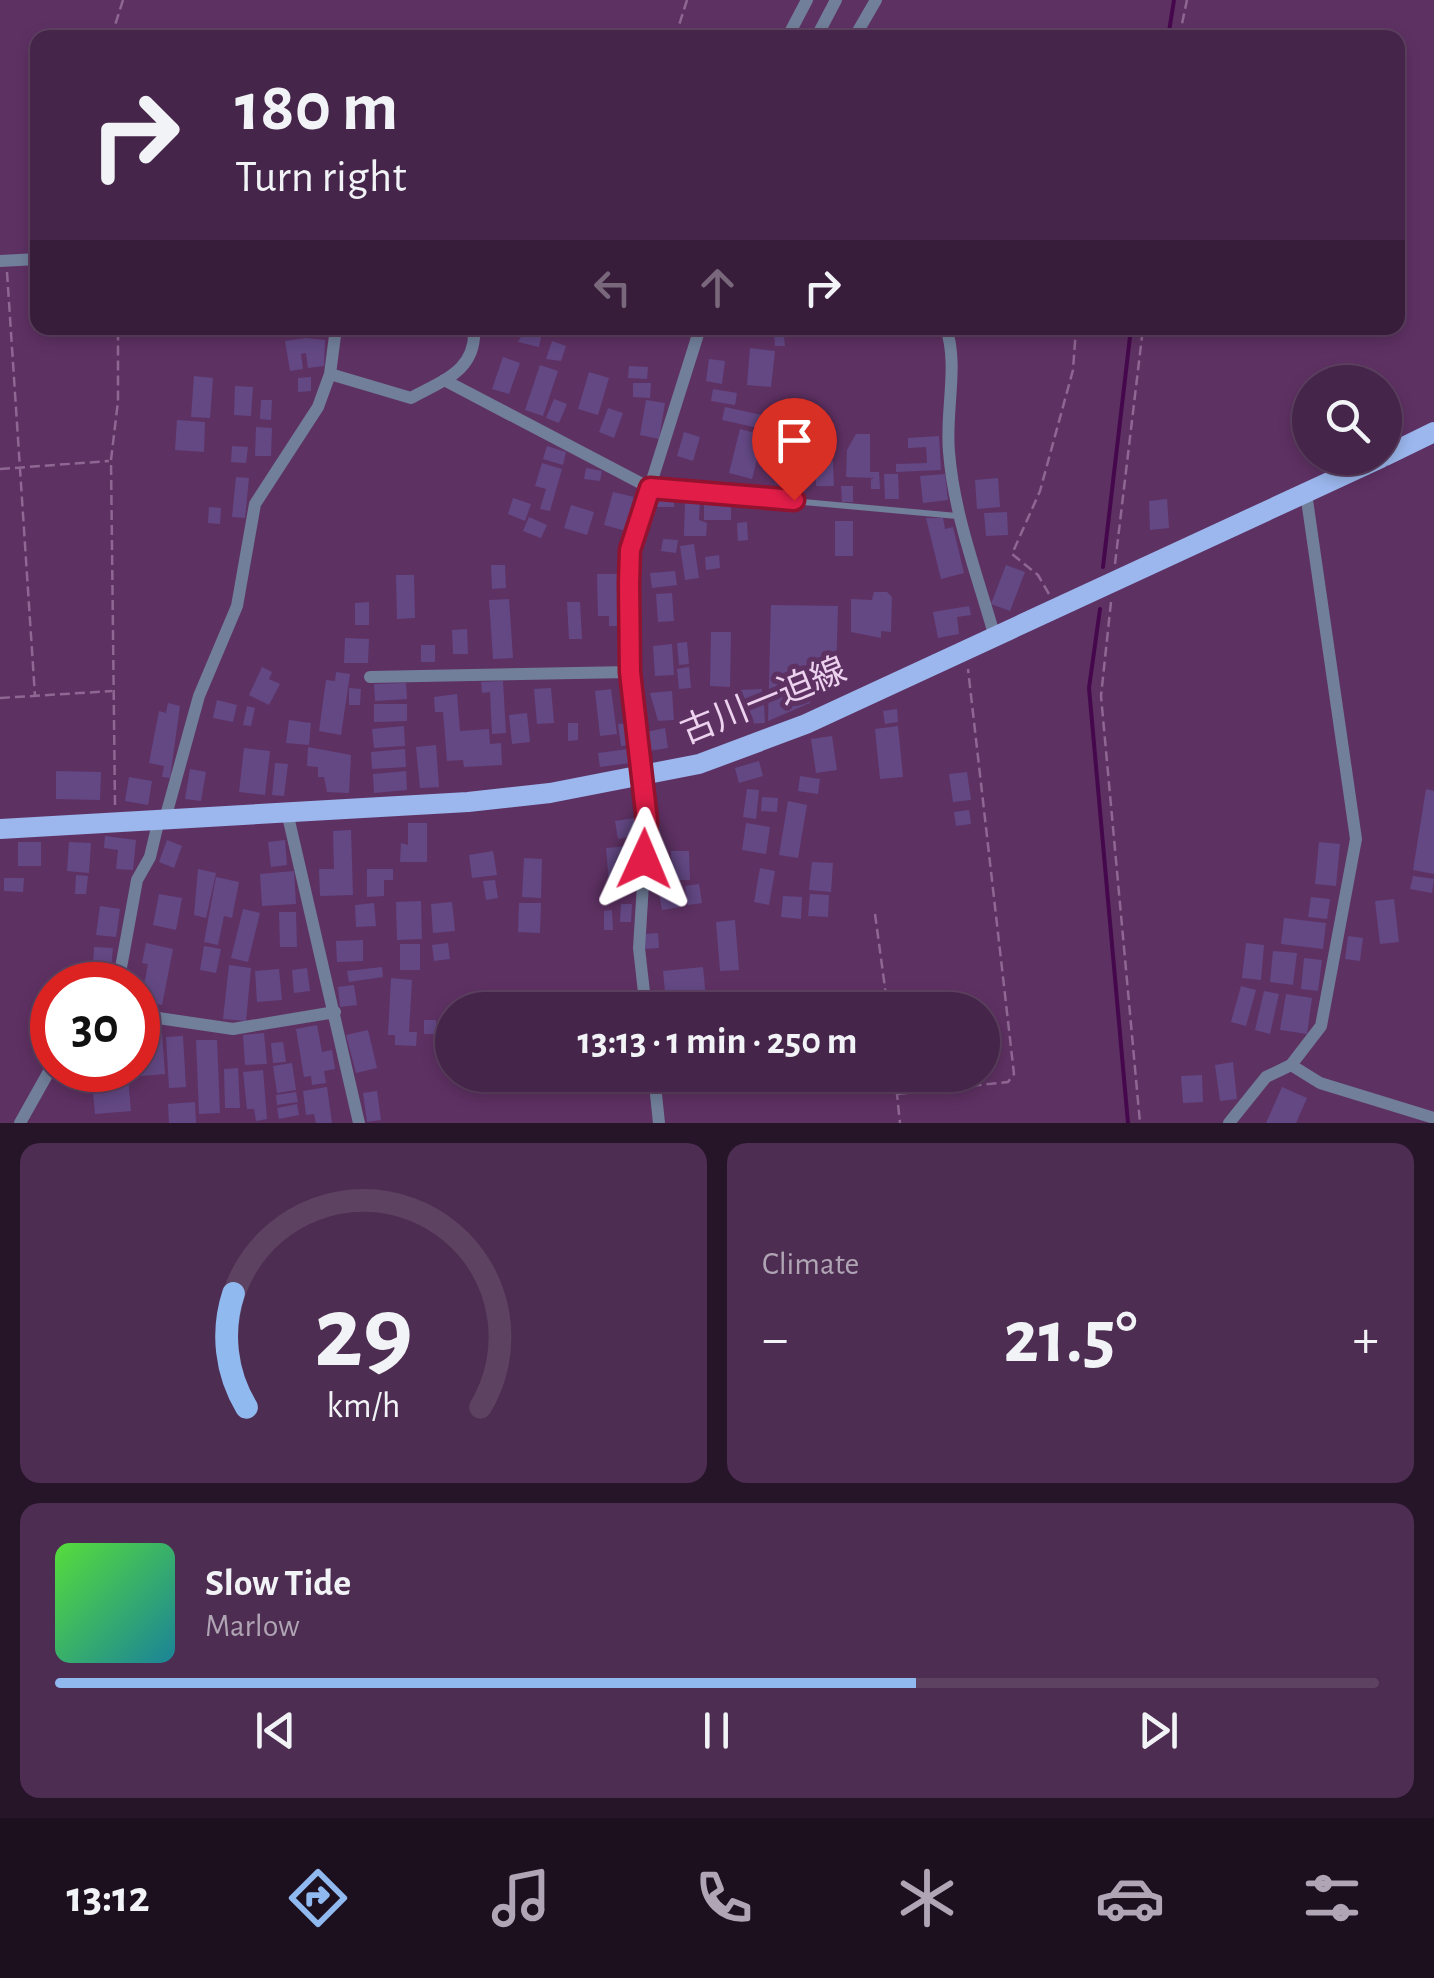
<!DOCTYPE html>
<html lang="en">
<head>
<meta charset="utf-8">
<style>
	body { margin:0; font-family:"Alegreya Sans","Noto Sans JP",sans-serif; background:#4d2d51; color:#f1f3f6; height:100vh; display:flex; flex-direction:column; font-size:38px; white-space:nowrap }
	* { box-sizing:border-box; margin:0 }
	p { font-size:32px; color:#b0a5b5 }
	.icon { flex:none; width:55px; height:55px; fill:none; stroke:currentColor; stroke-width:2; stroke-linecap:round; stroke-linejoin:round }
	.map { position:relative; height:1123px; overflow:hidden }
	.side { display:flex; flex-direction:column; gap:20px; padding:20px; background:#261429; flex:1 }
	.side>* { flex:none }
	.top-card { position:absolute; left:30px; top:30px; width:1375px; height:305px; border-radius:20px; box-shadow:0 5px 15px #0003,0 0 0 2px #5e4262; background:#46254a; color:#f1f3f6; overflow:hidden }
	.tools { position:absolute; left:1292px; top:365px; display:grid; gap:20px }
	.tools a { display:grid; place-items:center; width:110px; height:110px; border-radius:50%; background:#46254a; box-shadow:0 5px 15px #0003,0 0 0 2px #5e4262; font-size:50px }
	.speed { position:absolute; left:30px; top:962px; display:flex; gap:20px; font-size:50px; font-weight:700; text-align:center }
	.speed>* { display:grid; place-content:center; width:130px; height:130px; border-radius:50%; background:#46254a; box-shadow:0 5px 15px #0003,0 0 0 2px #5e4262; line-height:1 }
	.speed .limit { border:15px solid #d22; background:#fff; color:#111 }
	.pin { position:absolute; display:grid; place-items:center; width:85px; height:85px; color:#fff; margin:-102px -42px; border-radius:50% 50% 50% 0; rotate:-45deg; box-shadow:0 0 10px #0007 }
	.pin .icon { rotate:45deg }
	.me { position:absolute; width:110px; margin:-55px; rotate:1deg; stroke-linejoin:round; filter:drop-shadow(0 0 8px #0008) }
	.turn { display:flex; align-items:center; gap:35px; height:210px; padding:0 40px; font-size:45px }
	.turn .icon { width:130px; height:130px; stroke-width:2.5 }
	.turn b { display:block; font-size:70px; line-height:85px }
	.lanes { display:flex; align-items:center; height:95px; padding:0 40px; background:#0003; justify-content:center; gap:50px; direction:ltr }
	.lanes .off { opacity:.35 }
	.big { font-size:75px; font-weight:700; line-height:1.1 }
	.side .card { flex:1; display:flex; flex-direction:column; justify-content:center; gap:15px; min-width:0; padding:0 35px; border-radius:20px; background:#4d2d51 }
	.side .dial { align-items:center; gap:0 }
	.dial svg { height:260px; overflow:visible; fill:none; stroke:#5e4262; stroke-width:7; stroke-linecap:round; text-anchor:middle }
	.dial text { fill:#f1f3f6; stroke:none }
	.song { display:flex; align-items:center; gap:30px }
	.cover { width:120px; height:120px; border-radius:15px; background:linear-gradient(135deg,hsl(110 70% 55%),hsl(190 70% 35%)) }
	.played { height:10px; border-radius:5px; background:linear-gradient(90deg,#90b9f0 65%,#5e4262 65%) }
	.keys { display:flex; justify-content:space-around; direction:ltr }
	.heat { display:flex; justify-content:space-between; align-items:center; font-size:55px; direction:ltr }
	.side .tiles { flex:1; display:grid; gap:20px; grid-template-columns:1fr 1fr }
	.card:last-child { grid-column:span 2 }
	.trip { position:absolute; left:435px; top:992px; width:565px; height:100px; border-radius:50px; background:#46254a; box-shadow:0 5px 15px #0003,0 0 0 2px #5e4262; font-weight:700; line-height:100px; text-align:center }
	.menu { display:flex; height:160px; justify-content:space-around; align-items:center; background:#1c0f1e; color:#b0a5b5 }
	.menu .icon { width:70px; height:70px }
	.menu .selected { color:#90b9f0 }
	.menu b { font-size:45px; color:#f1f3f6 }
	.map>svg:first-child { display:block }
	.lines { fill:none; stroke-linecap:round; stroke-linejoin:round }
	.stream { stroke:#46084c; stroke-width:4 }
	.building { fill:#634884 }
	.path { stroke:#8e6792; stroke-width:2.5; stroke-dasharray:10 5; stroke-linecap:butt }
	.service { stroke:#717f9a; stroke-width:6 }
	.minor { stroke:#717f9a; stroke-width:12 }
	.primary { stroke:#9bb7ed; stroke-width:20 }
	.route-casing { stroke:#92132f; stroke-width:25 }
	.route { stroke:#e11d48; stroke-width:18 }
	.labels { text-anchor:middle; stroke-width:10; stroke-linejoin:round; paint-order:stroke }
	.street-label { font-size:35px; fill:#edd2ef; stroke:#5e3163 }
</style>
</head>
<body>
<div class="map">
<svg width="1434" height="1123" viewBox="0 0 1434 1123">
	<rect width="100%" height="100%" fill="#5e3163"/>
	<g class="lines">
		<path class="stream" d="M1168,38L1174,0
			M1103,567L1131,328
			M1100,609L1089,688L1128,1123"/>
	</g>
	<path class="building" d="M526,328H543L539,347L518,342Z
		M739,328H783L785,346H775L774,332L739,334Z
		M306,338L325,340L324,366L308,368L306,353L301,354L303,369L290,371L285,341Z
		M552,341L566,346L561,361L546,359Z
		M750,348L775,351L771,387L747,385Z
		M503,357L520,363L509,394L492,389Z
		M709,359L725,361L722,384L706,381Z
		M540,365L558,371L543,416L525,410Z
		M629,366L648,367L647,379L628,378Z
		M589,372L609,378L598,415L578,409Z
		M194,376L213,378L210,418L191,417Z
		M311,377V391L298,392V378Z
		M633,383H651L650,398L633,397Z
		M235,386L253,387L251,416L234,415Z
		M713,389L737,393L735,405L711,401Z
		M554,399L567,404L559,423L546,418Z
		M261,400H272L271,420L260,419Z
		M646,400L665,403L659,439L640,435Z
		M725,407L766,416L763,429L722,420Z
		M608,408L623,413L614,438L599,432Z
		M177,420L205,422L204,452L175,450Z
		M256,427L272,428L271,456H255Z
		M740,429L763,435L752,479L729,473Z
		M684,432L700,437L693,461L677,456Z
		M856,434H870V472H879L880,489H871V479L875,478L846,477L847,450Z
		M939,436L941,470L896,472V464L927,463L926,447L908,448V438Z
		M232,446L248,447L246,463L231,462Z
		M547,446L566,452L563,465L543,459Z
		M833,461L834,486H816V462Z
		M542,463L562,469L550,511L540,509L546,489L535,486Z
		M586,468L602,471L600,481L584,479Z
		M884,474H898L899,499H885Z
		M945,474L948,500L923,503L920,476Z
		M236,477L249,478L245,518L232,517Z
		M998,478L1000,507L977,509L975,480Z
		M841,486H853V502H842Z
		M613,492L634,497L626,531L604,525Z
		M655,495H674V507H655Z
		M513,498L531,504L525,521L508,514Z
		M1167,499L1169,528L1150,530L1149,501Z
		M685,500L700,501L699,520L707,523L706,536H684Z
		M704,502H731V520H704Z
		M571,505L594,512L587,535L564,528Z
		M209,507L221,508L220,524L208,523Z
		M1007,512L1008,535L986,536L984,513Z
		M529,517L547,525L541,538L523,531Z
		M926,518H943L945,529L953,527L964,573L941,579Z
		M835,521H853V556H835Z
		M747,522L748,540L738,541L737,523Z
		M663,539L678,540L676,553L661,551Z
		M694,544L699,578L685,580L680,546Z
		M719,555L720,568L706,570L705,557Z
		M491,565H505L506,588L492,589Z
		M1006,565L1025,572L1010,611L991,604Z
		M675,571L677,585L652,588L650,573Z
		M597,574H619L620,626H609V616H598Z
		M396,575H414L415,618L397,619Z
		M874,592H887L892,597L891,632L881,631V638L851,632V599L872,600Z
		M672,593L674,621L658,622L656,594Z
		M509,599L513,658L493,659L489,600Z
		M369,602V625H355V603Z
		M567,602H580L582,639H569Z
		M771,605L838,606L836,674L826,673V685L817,684V675H811L810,703L768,721Z
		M969,606L971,615L957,617L959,634L938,638L933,612Z
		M467,629L468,654H453L452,630Z
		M711,632H731L730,687L710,686Z
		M345,638L369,639L368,663H344Z
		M687,642L689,664L679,665L677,643Z
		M672,644L674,675L655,676L653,646Z
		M421,645H435V662H421Z
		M262,667L272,672L269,679L280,684L269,705L249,695Z
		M689,667L691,688L679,689L677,669Z
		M336,672L350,674L341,735L319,731L326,680L335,681Z
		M503,681L506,733L492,734L490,692L482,693L481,682Z
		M406,683L407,699L375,701L374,684Z
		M349,688L361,689L360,705H349Z
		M551,688L554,723L537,724L534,689Z
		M611,689L617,734L600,736L595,691Z
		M762,689V701H736L735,690Z
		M672,691L674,720L658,721L650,693Z
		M457,694L460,731L489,729L490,744L501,743L502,765L464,767L463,760L447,761L443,712H435L434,697Z
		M217,700L237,705L233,722L213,718Z
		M168,703L180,706L170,778L162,777L164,766L149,763L159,711L166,713Z
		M374,704H407V721L374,722Z
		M764,704L765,723L745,724L744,705Z
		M247,706L255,708L251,726L243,725Z
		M897,709L898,722L885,724L883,711Z
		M527,713L530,742L512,744L509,715Z
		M289,720L311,723L309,745L286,743Z
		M568,723H578V740L568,741Z
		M628,723L631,745L621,746L618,724Z
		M404,726L405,746L374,748L372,729Z
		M898,726L903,777L880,779L875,729Z
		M665,728L668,748L649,751L646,732Z
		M832,736L837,770L816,773L811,739Z
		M436,745L439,787L420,788L416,747Z
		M308,747L351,755L349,793L327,792L324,777H318V767L307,766Z
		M244,748L270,751L265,795L239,792Z
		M405,749L406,767L372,769L371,752Z
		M628,749L630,763L600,767L598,753Z
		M759,761L763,776L739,783L735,768Z
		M275,763L288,764L284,796L272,795Z
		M190,769L206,772L201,801L185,799Z
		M56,771L101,772L100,800L56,799Z
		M406,771L407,790L374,793L373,774Z
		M967,772L971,800L953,802L949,774Z
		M800,776L820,779L818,794L798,791Z
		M129,777L152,781L148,805L125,801Z
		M747,789L759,790L756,819L743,817Z
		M1426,789L1434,791V874L1413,870Z
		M762,797L778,798L777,812L761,811Z
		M788,801L807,805L798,858L779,855Z
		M969,810L971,824L956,826L954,812Z
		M635,818L638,835L618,839L615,821Z
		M408,823H427V862H400L401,843L408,845Z
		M746,823L770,827L766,854L742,850Z
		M351,830L353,895L320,896L319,869H334L333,831Z
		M105,836L136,840L133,870L116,869L118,850L104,848Z
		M167,840L182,846L174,868L159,862Z
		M285,840L287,865L271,867L268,842Z
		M18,842H41V866H18Z
		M69,842L91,843L89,873L67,871Z
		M1319,842L1340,844L1336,886L1315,884Z
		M628,846L632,893L610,895L606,848Z
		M493,851L497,875L472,878L469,855Z
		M671,851H689L690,880H672Z
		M524,858L542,859L541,898L522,897Z
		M812,862L833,863L831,892L809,890Z
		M760,868L775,871L769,905L754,902Z
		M198,869L216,873L206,918L194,915Z
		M367,869H393V880H384V896L367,897Z
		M294,871L296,904L262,906L260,874Z
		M76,875L88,876L86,894H75Z
		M1413,876L1434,879L1432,893L1410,889Z
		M216,877L239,882L232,918L224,916L218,945L204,942Z
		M4,878H24L23,892L4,891Z
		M495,880L498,898L486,900L483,881Z
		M699,884L702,903L688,905L685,886Z
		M677,889L680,907L662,910L659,892Z
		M159,894L182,898L176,930L153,925Z
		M810,894L829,895L828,917L808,916Z
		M783,896L802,897L801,919L781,917Z
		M1311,897L1330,899L1327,919L1308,917Z
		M1394,899L1399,942L1380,944L1375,901Z
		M421,901L422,939L397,940L396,902Z
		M452,902L455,931L433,933L431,904Z
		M374,903L376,926L356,927L355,905Z
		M519,903H541L540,933L518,932Z
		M621,904H632L631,922H620Z
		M100,906L120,909L116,937L96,935Z
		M243,909L260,913L248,962L231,958Z
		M612,910L613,930H604V911Z
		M279,912H296L297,947H280Z
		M1284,918L1326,923L1323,949L1281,944Z
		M735,920L739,970L720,971L716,922Z
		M658,933L659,948L644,949L643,934Z
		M1348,936L1363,938L1360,961L1345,959Z
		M363,940V961L337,962L336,941Z
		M146,943L173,949L162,1005L141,1001L148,964L142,963Z
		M448,943L450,959L434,961L432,945Z
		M1246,943L1264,945L1261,980L1242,978Z
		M400,944H420V970H400Z
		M204,946L221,949L216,973L200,970Z
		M94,947L113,948L111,968L93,967Z
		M1273,951L1297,953L1293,985L1270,982Z
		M1304,958L1322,960L1318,991L1301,989Z
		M229,965L251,968L246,1021L223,1019Z
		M382,967L383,977L349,982L347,971Z
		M703,967L706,998L666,1002L663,971Z
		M307,968L310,991L294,993L292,970Z
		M279,969L282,1000L257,1002L255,971Z
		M391,978L412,980L409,1032H417L416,1046L395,1045V1035H388Z
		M354,985L357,1005L340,1007L338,987Z
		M1241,986L1256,990L1246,1026L1231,1022Z
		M1264,991L1279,994L1270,1034L1255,1030Z
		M1286,994L1312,998L1307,1034L1280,1030Z
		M424,1020H436L437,1034H424Z
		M317,1025L322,1052L332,1050L335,1069L324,1071L326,1083L312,1085L311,1076L304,1077L296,1029Z
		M368,1030L377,1068L356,1073L346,1035Z
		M264,1033L267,1064L245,1065L243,1035Z
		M162,1034L165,1074L141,1076L138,1036Z
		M183,1036L186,1087L169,1088L166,1037Z
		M196,1040H217L220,1113L199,1114Z
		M283,1042L286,1062L273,1063L271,1043Z
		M1233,1062L1237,1099L1220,1101L1215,1065Z
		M292,1063L296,1090L277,1093L273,1066Z
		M238,1068L240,1108H225L224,1069Z
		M263,1070L267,1119L256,1121L254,1109H247L243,1072Z
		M1202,1075L1203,1102L1183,1103L1181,1076Z
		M128,1078L131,1111L95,1114L92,1082Z
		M327,1087L332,1123H316L314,1114L306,1115L303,1091Z
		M1282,1087L1307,1098L1296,1123H1266Z
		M377,1091L381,1120L367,1122L363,1093Z
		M296,1092L298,1102L277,1105L276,1095Z
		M195,1102L196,1123H169L168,1104Z
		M297,1104L299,1115L279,1119L277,1108Z"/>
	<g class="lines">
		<path class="path" d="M111,38L123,0
			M675,38L687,0
			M1179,38L1187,0
			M7,272L35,696
			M0,469L109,461
			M1115,564L1143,328
			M1049,594L1038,575L1012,554L1040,491L1073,370L1076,328
			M1111,602L1101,696L1140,1123
			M0,698L112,691
			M115,805L111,460L118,401V328
			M875,914L888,1010
			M895,1075L900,1123
			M897,1094L1008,1082L1014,1074L968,669"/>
		<path class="service" d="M651,488L957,516"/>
		<path class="minor" d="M787,38L807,0
			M816,38L836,0
			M854,38L876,0
			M0,261L38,259
			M946,328C959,365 945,412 949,452C954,515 977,574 994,634
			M330,374L411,398C444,380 477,370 474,328
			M444,380L650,488
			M370,677L630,672
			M287,812L359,1123
			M165,819L199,696L237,606L255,504L318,407L330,374L336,328
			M112,985L120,973L137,880L150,857L159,819
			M646,1010L639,948L647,821L630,672V550L700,328
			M138,1015L233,1029L335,1012
			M1291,1065L1320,1083L1434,1118
			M654,1075L659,1123
			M20,1123L52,1066
			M1229,1123L1266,1077L1291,1065L1321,1026L1356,839L1306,493"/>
		<path class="primary" d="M1385,456L1434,432
			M0,829L468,802L550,793L699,764L806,724L1381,458"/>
	</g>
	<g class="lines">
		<g class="route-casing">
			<path id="route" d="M644,859L647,821L630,672L629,583L630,550L650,488L794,500"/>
		</g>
		<use href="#route" class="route"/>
	</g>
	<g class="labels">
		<g class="street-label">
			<text transform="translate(763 700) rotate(-22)" y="12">古川一迫線</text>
		</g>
	</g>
</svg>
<div class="tools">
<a><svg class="icon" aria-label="search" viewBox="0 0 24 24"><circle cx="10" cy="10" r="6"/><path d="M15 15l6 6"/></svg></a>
</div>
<div class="speed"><div class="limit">30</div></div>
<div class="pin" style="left:794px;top:500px;background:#d93025"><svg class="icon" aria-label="arrive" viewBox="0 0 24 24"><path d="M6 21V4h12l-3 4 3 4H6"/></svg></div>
<svg class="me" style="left:644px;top:859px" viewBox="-20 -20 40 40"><path d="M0-17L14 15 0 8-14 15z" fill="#e11d48" stroke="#fff" stroke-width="4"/></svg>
<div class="trip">13:13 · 1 min · 250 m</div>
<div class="top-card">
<div class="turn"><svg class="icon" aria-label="right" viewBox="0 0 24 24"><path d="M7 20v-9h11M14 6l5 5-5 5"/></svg><div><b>180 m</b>Turn right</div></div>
<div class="lanes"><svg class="icon off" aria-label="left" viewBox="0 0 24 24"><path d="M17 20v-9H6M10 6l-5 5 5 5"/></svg><svg class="icon off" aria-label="ahead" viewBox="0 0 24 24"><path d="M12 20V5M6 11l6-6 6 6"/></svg><svg class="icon" aria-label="right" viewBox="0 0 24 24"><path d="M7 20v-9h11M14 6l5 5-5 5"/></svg></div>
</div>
</div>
<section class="side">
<div class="tiles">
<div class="card dial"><svg viewBox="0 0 100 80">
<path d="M14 69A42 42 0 1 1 86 69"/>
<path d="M14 69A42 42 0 0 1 10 34" stroke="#90b9f0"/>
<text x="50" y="56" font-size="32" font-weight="700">29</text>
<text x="50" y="72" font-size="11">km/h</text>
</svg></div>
<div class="card"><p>Climate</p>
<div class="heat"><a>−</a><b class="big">21.5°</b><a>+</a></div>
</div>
<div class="card">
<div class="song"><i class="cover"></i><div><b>Slow Tide</b><p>Marlow</p></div></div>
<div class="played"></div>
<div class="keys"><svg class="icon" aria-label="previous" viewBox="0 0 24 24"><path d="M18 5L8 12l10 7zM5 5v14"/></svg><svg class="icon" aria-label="pause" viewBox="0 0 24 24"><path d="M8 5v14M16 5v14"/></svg><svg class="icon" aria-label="next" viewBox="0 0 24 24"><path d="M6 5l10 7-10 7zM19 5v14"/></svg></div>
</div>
</div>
</section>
<nav class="menu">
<b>13:12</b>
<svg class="icon selected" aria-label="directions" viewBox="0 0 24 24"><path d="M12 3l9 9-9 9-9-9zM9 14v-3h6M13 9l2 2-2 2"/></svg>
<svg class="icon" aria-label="music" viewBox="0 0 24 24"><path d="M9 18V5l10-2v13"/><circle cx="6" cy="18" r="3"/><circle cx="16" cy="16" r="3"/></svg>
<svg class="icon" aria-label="phone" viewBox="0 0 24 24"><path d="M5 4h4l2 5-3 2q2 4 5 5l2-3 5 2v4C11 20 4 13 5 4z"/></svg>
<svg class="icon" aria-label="climate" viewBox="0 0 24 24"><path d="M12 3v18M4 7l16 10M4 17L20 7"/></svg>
<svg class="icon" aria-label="car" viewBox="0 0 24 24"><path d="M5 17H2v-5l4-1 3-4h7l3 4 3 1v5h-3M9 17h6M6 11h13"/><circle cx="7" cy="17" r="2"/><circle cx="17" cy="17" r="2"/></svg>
<svg class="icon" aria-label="filters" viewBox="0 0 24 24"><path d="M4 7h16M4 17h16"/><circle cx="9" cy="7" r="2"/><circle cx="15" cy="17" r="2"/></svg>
</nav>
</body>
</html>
